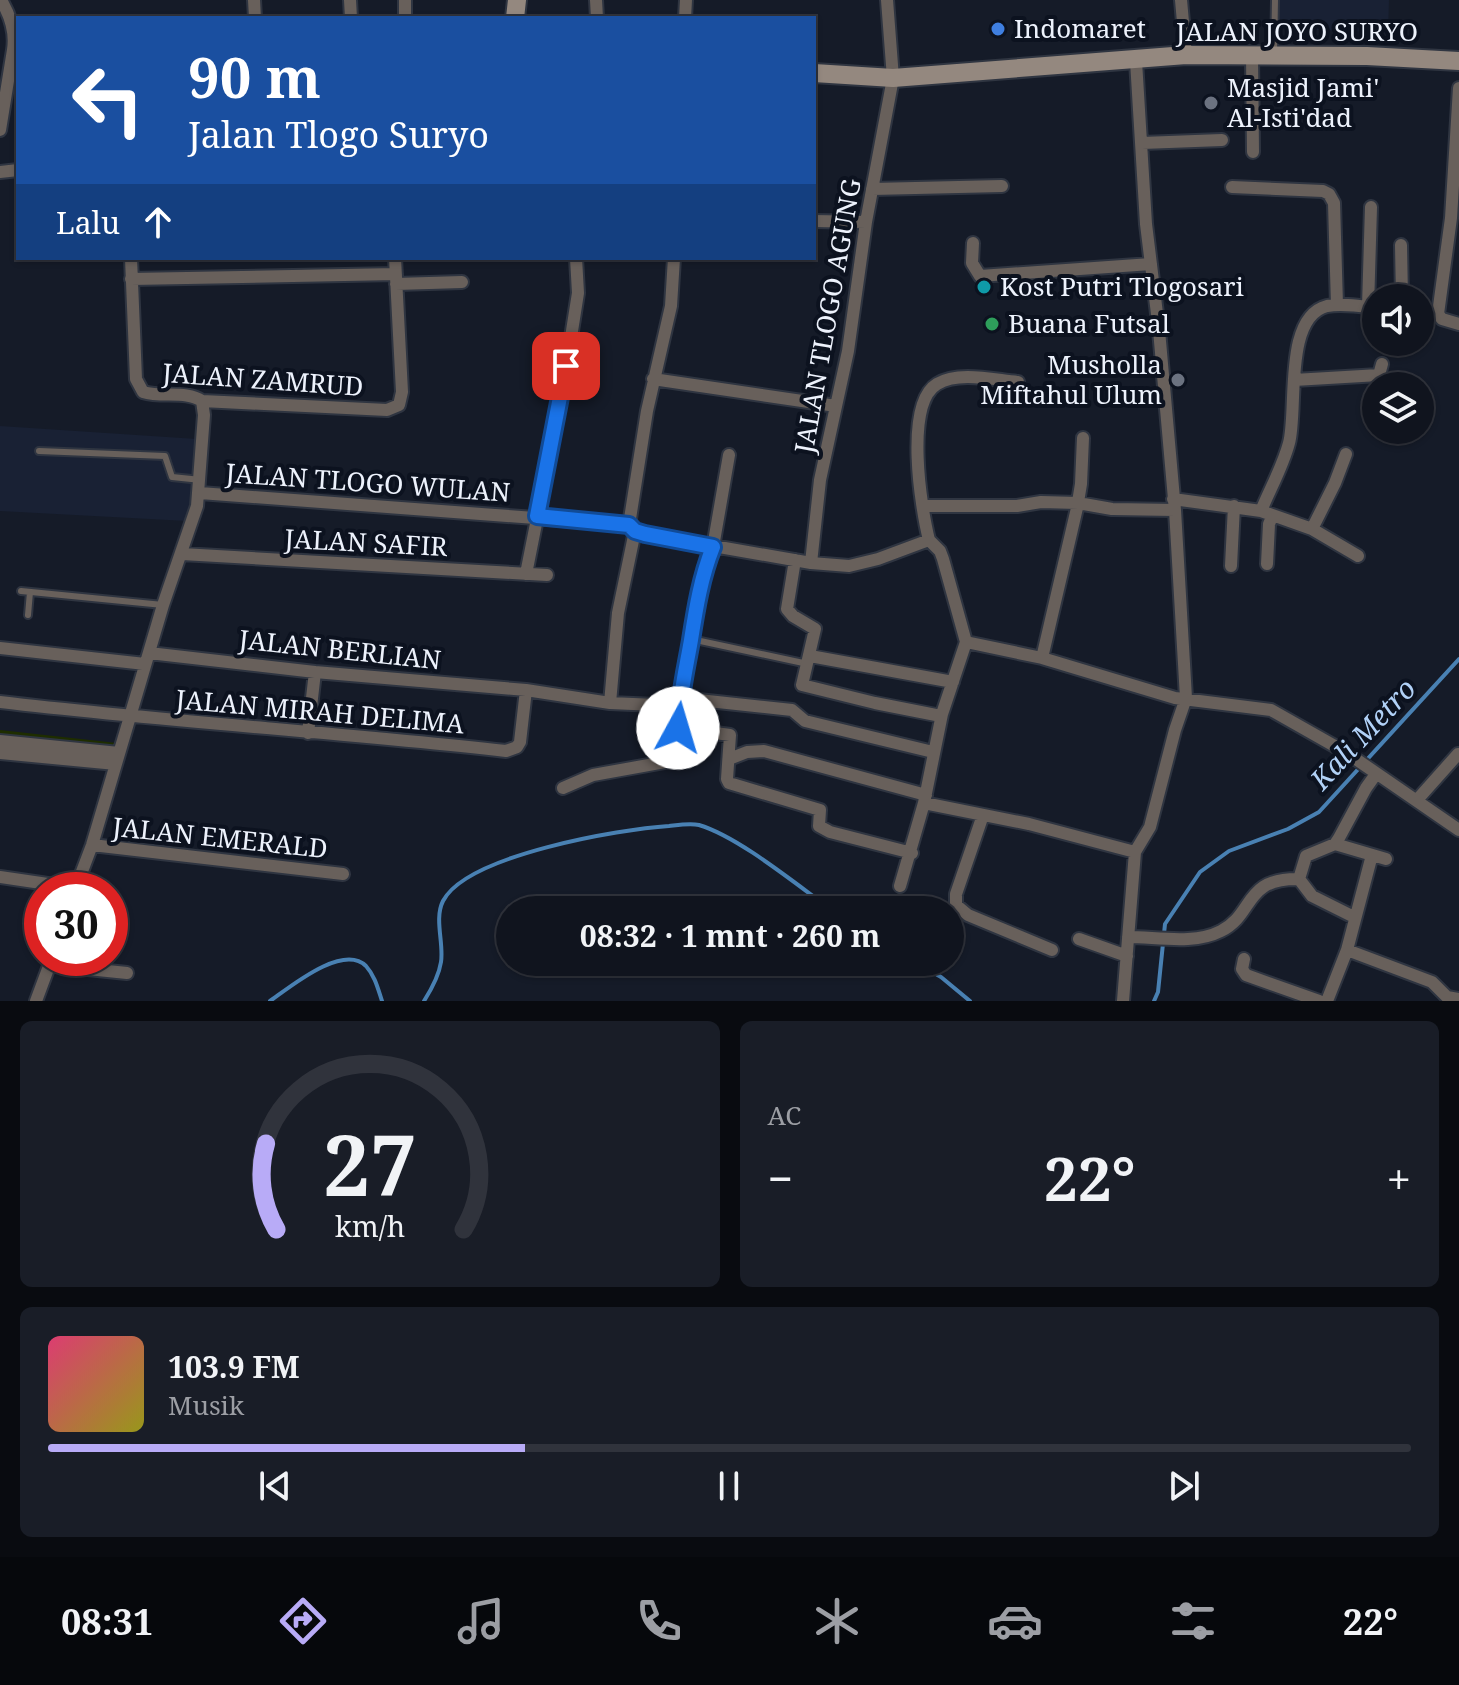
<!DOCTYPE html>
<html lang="id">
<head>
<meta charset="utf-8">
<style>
	body { margin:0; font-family:"Noto Serif",serif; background:#191d27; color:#f1f3f6; height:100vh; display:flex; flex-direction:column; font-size:30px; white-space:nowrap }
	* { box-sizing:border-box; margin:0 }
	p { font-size:26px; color:#9c9ea4 }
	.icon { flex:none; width:44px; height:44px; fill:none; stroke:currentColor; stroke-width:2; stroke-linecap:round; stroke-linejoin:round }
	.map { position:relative; height:1001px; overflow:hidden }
	.sheet { display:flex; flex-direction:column; gap:20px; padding:20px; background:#090b10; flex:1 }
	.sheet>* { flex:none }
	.top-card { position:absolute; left:16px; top:16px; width:800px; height:244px; border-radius:0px; box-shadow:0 2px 6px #0004,0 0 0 2px #30333c; background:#1a4fa0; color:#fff; overflow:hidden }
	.tools { position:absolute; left:1362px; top:284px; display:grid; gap:16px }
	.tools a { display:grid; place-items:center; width:72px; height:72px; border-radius:50%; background:#10141e; box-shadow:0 2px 6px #0004,0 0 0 2px #30333c; font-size:40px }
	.speed { position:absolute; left:24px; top:872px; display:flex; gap:16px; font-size:40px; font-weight:700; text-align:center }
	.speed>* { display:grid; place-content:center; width:104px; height:104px; border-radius:50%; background:#10141e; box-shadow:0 2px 6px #0004,0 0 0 2px #30333c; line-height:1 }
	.speed .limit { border:12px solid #d22; background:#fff; color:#111 }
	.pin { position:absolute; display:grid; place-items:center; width:68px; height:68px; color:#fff; margin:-34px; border-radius:16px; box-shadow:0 4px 12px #0006 }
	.me { position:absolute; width:88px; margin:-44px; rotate:6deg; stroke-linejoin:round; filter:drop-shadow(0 0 6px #0008) }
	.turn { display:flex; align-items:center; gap:28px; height:168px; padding:0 40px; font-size:36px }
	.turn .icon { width:104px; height:104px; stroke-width:2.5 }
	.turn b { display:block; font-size:56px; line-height:68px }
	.then { display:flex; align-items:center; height:76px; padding:0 40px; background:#0003; gap:16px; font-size:30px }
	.big { font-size:60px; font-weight:700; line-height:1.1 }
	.sheet .widget { flex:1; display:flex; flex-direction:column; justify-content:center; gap:12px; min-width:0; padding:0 28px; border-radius:12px; background:#191d27 }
	.sheet .dial { align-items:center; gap:0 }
	.dial svg { height:208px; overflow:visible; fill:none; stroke:#30333c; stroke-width:7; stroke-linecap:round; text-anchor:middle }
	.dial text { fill:#f1f3f6; stroke:none }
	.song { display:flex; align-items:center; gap:24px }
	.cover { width:96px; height:96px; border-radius:12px; background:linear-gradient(135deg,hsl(340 70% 55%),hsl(60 70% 35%)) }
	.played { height:8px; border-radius:4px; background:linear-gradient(90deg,#b8abf7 35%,#30333c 35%) }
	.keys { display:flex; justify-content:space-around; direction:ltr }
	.heat { display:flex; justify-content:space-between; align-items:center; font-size:44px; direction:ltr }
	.sheet .tiles { flex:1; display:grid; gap:20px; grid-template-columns:1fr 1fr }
	.widget:last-child { grid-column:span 2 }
	.trip { position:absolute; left:496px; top:896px; width:468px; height:80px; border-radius:40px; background:#10141e; box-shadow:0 2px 6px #0004,0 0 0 2px #30333c; font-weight:700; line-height:80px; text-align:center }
	.tabs { display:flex; height:128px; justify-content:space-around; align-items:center; background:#06080c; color:#9c9ea4 }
	.tabs .icon { width:56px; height:56px }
	.tabs .current { color:#b8abf7 }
	.tabs b { font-size:36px; color:#f1f3f6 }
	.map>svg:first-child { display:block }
	.built { fill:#192134 }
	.green { fill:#1e2d00 }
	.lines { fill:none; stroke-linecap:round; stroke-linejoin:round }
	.stream { stroke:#4981b3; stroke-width:4 }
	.lane-casing { stroke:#2f3541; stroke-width:10 }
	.street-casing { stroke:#2f3541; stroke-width:16 }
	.secondary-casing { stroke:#2f3541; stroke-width:22 }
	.lane { stroke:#68605b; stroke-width:6 }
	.street { stroke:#68605b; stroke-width:12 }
	.secondary { stroke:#94887f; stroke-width:18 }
	.route-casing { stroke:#114b97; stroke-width:20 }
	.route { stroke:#1a73e8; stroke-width:14 }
	.shop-dot { fill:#3f7fe0; stroke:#0c121f; stroke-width:3 }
	.worship-dot { fill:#6b7280; stroke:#0c121f; stroke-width:3 }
	.culture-dot { fill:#0f9aa8; stroke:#0c121f; stroke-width:3 }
	.leisure-dot { fill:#2e9e5b; stroke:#0c121f; stroke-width:3 }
	.labels { text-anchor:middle; stroke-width:8; stroke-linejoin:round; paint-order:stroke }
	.poi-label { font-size:26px; fill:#edf2fc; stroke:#0c121f; text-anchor:start }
	.street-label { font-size:26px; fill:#edf2fc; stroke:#0c121f }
	.water-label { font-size:28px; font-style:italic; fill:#b1d1f7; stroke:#0c121f }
</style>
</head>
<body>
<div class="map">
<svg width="1459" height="1001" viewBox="0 0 1459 1001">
	<rect width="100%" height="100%" fill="#151b28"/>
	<path class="built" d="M1279,0H1389L1388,33L1278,28Z
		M0,426L197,439L195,472L187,521L0,511Z"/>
	<path class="green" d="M0,730L117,743L106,748L0,738Z"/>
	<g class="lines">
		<path class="stream" d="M915,962L941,977L970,1001
			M270,1001C290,987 343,943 366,966C375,976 378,989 382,1001
			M424,1001C431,990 439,975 441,962C444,943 434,919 443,901C467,855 620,829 669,826C678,825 690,823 699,825C739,837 797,885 832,910
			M1154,1001L1158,992L1165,924L1200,872L1229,851L1288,829L1319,812L1459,659"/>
		<g class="lane-casing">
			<path id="lane" d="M1274,54L1275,0
				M39,451L165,456L172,477L201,480
				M21,591L163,605
				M28,615L30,592
				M691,639L808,664"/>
		</g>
		<g class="street-casing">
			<path id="street" d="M1,0C10,15 16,31 13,50
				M254,0L255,18
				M350,0L351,18
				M596,0L597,18
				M1181,0L1186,55
				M405,18V0
				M685,18L686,0
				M1252,54L1253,152
				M0,130L13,50H18
				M1142,143L1222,140
				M0,172L18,170
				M1232,187L1323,191L1329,194L1334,203L1337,305
				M872,189L1002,186
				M814,221L866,222
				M973,243L972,263L980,276L1151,264
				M1401,245L1402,298
				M131,258L136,379L143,392C162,398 186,390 202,401L387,410L399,405L402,392L395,258
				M131,279L396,274
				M396,284L462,282
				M1368,307L1371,207
				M1420,312L1438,314L1442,319L1459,324
				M1438,314L1451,218L1459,88
				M653,379L836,406
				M1294,380L1379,375L1382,364
				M200,493L629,525
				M1173,499L1261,511L1312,529L1358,556
				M924,506H1017L1041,502L1078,503L1112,509L1175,510
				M1261,511C1270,489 1283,466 1289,443C1298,410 1283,317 1327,306C1342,303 1360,306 1376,308
				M629,525L635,531L645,534L811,563L849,566L878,559L929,540
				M629,525L647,411L671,306L674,258
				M1312,529L1335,483L1346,454
				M929,540C921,508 904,404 937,384C959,371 994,380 1018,382
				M182,554L547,575
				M795,560L787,609L793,616L815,629L802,685L875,703L941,716
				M811,563L820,480L848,351L866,222L893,78L887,0
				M1267,564L1269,524L1272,517
				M1231,566L1234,506
				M526,574L563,388L578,293L576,258
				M966,642L1042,658L1175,698L1271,710L1347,753L1459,830
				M0,648L145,664
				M149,653L315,672L526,690L610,703L679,706
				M810,656L953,682
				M1042,658L1077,508L1081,484L1083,438
				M680,698L792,710L805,721L933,752
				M0,702C168,722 337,732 506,751L517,747L520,742L526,690
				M610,703L618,613L635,531
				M678,728L730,735L727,779L729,783L820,810L819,826L830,832L912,853
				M308,733L315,672
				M0,741L119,753
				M0,753L116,764
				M729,759L747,752L764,751L926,795
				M563,788L593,775L665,762L676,750L679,706L695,613L705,567L713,547L729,455
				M1417,800L1458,754
				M924,803L1029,824L1135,852
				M983,815L956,894V905L968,915L1052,950
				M1335,844L1386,859
				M92,845L343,874
				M0,877L75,888
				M900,886L924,803L942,714L966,642L943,559L940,551L929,540
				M75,890L92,845L163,605L197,506L204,415L202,401
				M1354,917L1312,896L1299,879L1306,856L1335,844L1339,838L1366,788L1376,774
				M1128,937C1157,937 1194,945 1221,931C1255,914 1243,878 1299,879
				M1079,939L1127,956
				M1347,950L1432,982L1447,997L1459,999
				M1244,959L1242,969L1246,975L1319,1001
				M49,965L127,973
				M36,1001L52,958
				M1123,1001L1135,852L1150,827L1175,730L1186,698L1175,510L1159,330L1146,224L1136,61
				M1327,1001L1347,950L1372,855"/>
		</g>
		<g class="secondary-casing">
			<path id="secondary" d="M515,18L517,0
				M814,73L893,78L1186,55L1367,56L1459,61"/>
		</g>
		<use href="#lane" class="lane"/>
		<use href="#street" class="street"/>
		<use href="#secondary" class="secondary"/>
	</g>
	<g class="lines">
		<g class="route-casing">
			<path id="route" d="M566,366L537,516L629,525L635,531L645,534L713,547C701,577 696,608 691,640C686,669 679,698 678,728"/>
		</g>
		<use href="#route" class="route"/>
	</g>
	<circle class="shop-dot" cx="998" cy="29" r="8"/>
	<g class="worship-dot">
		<circle cx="1211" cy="103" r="8"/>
		<circle cx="1178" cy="380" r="8"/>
	</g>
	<circle class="culture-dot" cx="984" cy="287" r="8"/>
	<circle class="leisure-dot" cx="992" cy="324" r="8"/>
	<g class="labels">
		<g class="poi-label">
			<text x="1014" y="38">Indomaret</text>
			<text x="1227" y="97">Masjid Jami'<tspan x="1227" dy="30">Al-Isti'dad</tspan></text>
			<text x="1000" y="296">Kost Putri Tlogosari</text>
			<text x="1008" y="333">Buana Futsal</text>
			<text x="1162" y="374" text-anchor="end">Musholla<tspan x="1162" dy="30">Miftahul Ulum</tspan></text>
		</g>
		<g class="street-label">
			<text x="1297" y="41">JALAN JOYO SURYO</text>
			<text transform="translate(828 316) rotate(-80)" y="9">JALAN TLOGO AGUNG</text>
			<text transform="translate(263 380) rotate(4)" y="9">JALAN ZAMRUD</text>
			<text transform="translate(368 483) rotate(4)" y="9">JALAN TLOGO WULAN</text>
			<text transform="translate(366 543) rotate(3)" y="9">JALAN SAFIR</text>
			<text transform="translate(340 650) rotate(6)" y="9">JALAN BERLIAN</text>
			<text transform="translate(320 712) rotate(5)" y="9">JALAN MIRAH DELIMA</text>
			<text transform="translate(220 838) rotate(6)" y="9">JALAN EMERALD</text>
		</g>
		<g class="water-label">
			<text transform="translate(1363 734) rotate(-47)" y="10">Kali Metro</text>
		</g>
	</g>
</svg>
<div class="tools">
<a><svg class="icon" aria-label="sound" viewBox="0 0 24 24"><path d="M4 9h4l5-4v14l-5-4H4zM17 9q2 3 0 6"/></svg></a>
<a><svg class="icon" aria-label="layers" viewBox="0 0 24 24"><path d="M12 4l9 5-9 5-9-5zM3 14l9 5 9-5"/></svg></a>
</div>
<div class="speed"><div class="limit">30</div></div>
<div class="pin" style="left:566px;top:366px;background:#d93025"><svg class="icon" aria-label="arrive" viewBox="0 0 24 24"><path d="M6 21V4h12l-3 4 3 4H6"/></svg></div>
<svg class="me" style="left:678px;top:728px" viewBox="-20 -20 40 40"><circle r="19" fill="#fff"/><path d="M0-13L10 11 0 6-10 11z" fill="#1a73e8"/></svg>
<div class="trip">08:32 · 1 mnt · 260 m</div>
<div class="top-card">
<div class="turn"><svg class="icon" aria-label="left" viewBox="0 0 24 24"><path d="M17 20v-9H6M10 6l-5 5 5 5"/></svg><div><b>90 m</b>Jalan Tlogo Suryo</div></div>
<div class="then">Lalu<svg class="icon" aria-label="ahead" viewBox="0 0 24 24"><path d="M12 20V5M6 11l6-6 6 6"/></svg></div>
</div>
</div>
<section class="sheet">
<div class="tiles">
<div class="widget dial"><svg viewBox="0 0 100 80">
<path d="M14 69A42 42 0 1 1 86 69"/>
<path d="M14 69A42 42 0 0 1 10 36" stroke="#b8abf7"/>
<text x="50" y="56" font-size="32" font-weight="700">27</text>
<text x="50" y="72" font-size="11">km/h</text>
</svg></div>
<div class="widget"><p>AC</p>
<div class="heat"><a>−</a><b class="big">22°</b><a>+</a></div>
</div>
<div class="widget">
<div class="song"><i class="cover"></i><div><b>103.9 FM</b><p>Musik</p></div></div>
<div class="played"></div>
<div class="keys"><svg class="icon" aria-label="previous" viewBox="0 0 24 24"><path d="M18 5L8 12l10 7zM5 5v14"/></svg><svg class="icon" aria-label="pause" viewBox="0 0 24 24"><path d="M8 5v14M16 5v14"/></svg><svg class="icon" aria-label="next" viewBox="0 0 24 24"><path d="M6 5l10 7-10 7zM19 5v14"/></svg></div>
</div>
</div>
</section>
<nav class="tabs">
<b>08:31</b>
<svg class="icon current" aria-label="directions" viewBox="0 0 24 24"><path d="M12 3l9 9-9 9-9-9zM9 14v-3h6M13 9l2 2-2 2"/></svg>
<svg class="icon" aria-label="music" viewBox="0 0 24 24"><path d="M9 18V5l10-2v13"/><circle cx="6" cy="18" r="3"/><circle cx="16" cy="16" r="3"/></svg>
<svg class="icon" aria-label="phone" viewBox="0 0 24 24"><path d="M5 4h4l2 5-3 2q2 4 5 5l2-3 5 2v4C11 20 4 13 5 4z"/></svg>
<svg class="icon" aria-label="climate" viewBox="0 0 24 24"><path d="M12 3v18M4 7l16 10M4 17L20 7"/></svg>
<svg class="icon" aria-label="car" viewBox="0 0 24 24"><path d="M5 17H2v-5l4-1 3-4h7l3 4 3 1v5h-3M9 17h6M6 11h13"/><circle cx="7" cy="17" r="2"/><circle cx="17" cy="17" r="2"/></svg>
<svg class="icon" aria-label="filters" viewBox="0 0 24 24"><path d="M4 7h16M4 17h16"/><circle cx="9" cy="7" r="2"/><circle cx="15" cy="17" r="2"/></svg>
<b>22°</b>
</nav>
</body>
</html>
